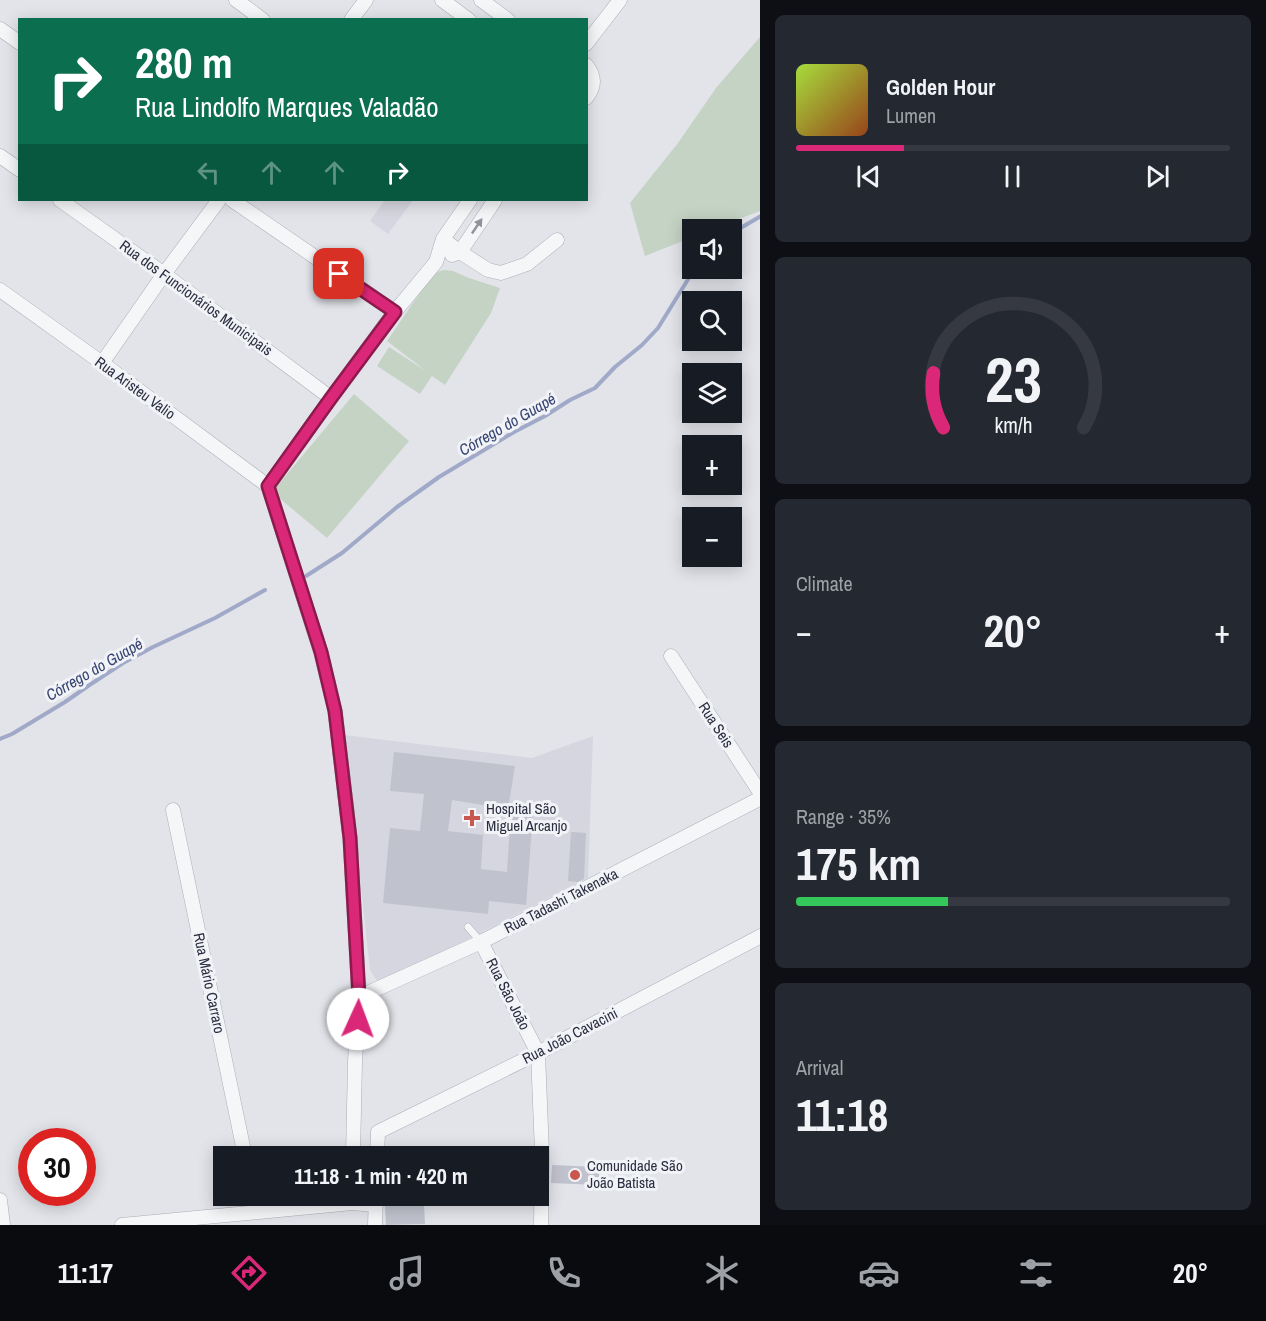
<!DOCTYPE html>
<html lang="en">
<head>
<meta charset="utf-8">
<style>
	body { margin:0; font-family:"Archivo Narrow",sans-serif; background:#242831; color:#f1f3f6; height:100vh; display:flex; flex-direction:column; font-size:22px; white-space:nowrap }
	* { box-sizing:border-box; margin:0 }
	p { font-size:20px; color:#9ea1a6 }
	.icon { flex:none; width:33px; height:33px; fill:none; stroke:currentColor; stroke-width:2; stroke-linecap:round; stroke-linejoin:round }
	.map { position:relative; flex:1; overflow:hidden }
	.sheet { display:flex; flex-direction:column; gap:15px; padding:15px; background:#0d0f14; width:506px }
	.sheet>* { flex:none }
	.top-card { position:absolute; left:18px; top:18px; width:570px; height:183px; border-radius:0px; box-shadow:0 3px 15px #0003; background:#0b6e4f; color:#fff; overflow:hidden }
	.fabs { position:absolute; left:682px; top:219px; display:grid; gap:12px }
	.fabs a { display:grid; place-items:center; width:60px; height:60px; border-radius:0px; background:#171b24; box-shadow:0 3px 15px #0003; font-size:30px }
	.speed { position:absolute; left:18px; top:1128px; display:flex; gap:12px; font-size:30px; font-weight:700; text-align:center }
	.speed>* { display:grid; place-content:center; width:78px; height:78px; border-radius:50%; background:#171b24; box-shadow:0 3px 15px #0003; line-height:1 }
	.speed .limit { border:9px solid #d22; background:#fff; color:#111 }
	.pin { position:absolute; display:grid; place-items:center; width:51px; height:51px; color:#fff; margin:-26px; border-radius:12px; box-shadow:0 3px 9px #0006 }
	.me { position:absolute; width:66px; margin:-33px; rotate:2deg; stroke-linejoin:round; filter:drop-shadow(0 0 4px #0008) }
	.turn { display:flex; align-items:center; gap:21px; height:126px; padding:0 18px; font-size:27px }
	.turn .icon { width:78px; height:78px; stroke-width:2.5 }
	.turn b { display:block; font-size:42px; line-height:51px }
	.lanes { display:flex; align-items:center; height:57px; padding:0 18px; background:#0003; justify-content:center; gap:30px; direction:ltr }
	.lanes .off { opacity:.35 }
	.big { font-size:45px; font-weight:700; line-height:1.1 }
	.sheet .tile { flex:1; display:flex; flex-direction:column; justify-content:center; gap:9px; min-width:0; padding:0 21px; border-radius:9px; background:#242831 }
	.sheet .dial { align-items:center; gap:0 }
	.dial svg { height:156px; overflow:visible; fill:none; stroke:#363941; stroke-width:7; stroke-linecap:round; text-anchor:middle }
	.dial text { fill:#f1f3f6; stroke:none }
	.song { display:flex; align-items:center; gap:18px }
	.cover { width:72px; height:72px; border-radius:9px; background:linear-gradient(135deg,hsl(80 70% 55%),hsl(20 70% 35%)) }
	.played { height:6px; border-radius:3px; background:linear-gradient(90deg,#db2777 25%,#363941 25%) }
	.keys { display:flex; justify-content:space-around; direction:ltr }
	.heat { display:flex; justify-content:space-between; align-items:center; font-size:33px; direction:ltr }
	.charge { height:9px; border-radius:4px; background:linear-gradient(90deg,#34c759 35%,#363941 0) }
	.trip { position:absolute; left:213px; top:1146px; width:336px; height:60px; border-radius:0px; background:#171b24; box-shadow:0 3px 15px #0003; font-weight:700; line-height:60px; text-align:center }
	.tab-bar { display:flex; height:96px; justify-content:space-around; align-items:center; background:#090b0e; color:#9ea1a6 }
	.tab-bar .icon { width:42px; height:42px }
	.tab-bar .current { color:#db2777 }
	.tab-bar b { font-size:27px; color:#f1f3f6 }
	main { display:flex; flex:1; min-height:0 }
	.map>svg:first-child { display:block }
	.built { fill:#d5d6df }
	.green { fill:#c5d3c4 }
	.lines { fill:none; stroke-linecap:round; stroke-linejoin:round }
	.stream { stroke:#a0aac8; stroke-width:4 }
	.building { fill:#c0c2cd }
	.lane-casing { stroke:#abadb7; stroke-width:8 }
	.street-casing { stroke:#abadb7; stroke-width:15 }
	.lane { stroke:#f5f6f8; stroke-width:7 }
	.street { stroke:#f5f6f8; stroke-width:14 }
	.oneway { fill:#90929c }
	.route-casing { stroke:#8e194d; stroke-width:15 }
	.route { stroke:#db2777; stroke-width:10 }
	.poi-dot { fill:#c8574f; stroke:#f2f3f7; stroke-width:2 }
	.labels { text-anchor:middle; stroke-width:6; stroke-linejoin:round; paint-order:stroke }
	.street-label { font-size:15px; fill:#2b2e41; stroke:#f2f3f7 }
	.poi-label { font-size:15px; fill:#2b2e41; stroke:#f2f3f7; text-anchor:start }
	.water-label { font-size:16px; font-style:italic; fill:#374573; stroke:#f2f3f7 }
</style>
</head>
<body>
<main>
<div class="map">
<svg width="761" height="1225" viewBox="0 0 761 1225">
	<rect width="100%" height="100%" fill="#e2e4ea"/>
	<path class="built" d="M383,200H413L388,234L370,221L384,201Z
		M344,735L532,758L593,736L588,878L392,978L377,981L370,970Z"/>
	<path class="green" d="M760,37V211L713,229L693,230V237L645,256L630,203L678,143L716,88Z
		M444,270L453,271L469,278L500,288L491,313L445,385L432,376L420,394L377,366L389,347L426,371L387,341L430,278L437,272Z
		M354,394L409,441L327,538L272,492Z"/>
	<g class="lines">
		<path class="stream" d="M732,233L761,216
			M306,576L342,553L397,507L439,477L514,432L545,416L570,400L595,388L615,367L642,345L658,328L695,268
			M0,739L12,734L65,702L88,686L123,663L153,647L215,618L265,590"/>
	</g>
	<path class="building" d="M394,752L515,766L508,809L452,800L448,831L483,835L481,869L507,872L511,811L533,814L526,905L489,901L488,914L383,903L390,828L420,831L424,794L390,791Z
		M571,832L586,833L584,879L578,882L568,881Z
		M552,1165L599,1167V1185L551,1183Z
		M424,1204L425,1224L386,1225L385,1206Z"/>
	<g class="lines">
		<g class="lane-casing">
			<path id="lane" d="M468,927L481,942"/>
		</g>
		<g class="street-casing">
			<path id="street" d="M236,0L263,20
				M442,0L469,20
				M481,0L508,20
				M351,20L366,0
				M0,29L20,43
				M586,44L620,0
				M586,65C595,76 595,87 586,98
				M0,156L20,170
				M60,200L164,274L331,398
				M232,200L395,312
				M443,239L460,252L488,270L501,273L527,264L557,240
				M452,255L460,252L495,200
				M0,290L102,363L268,486
				M102,363L164,274L219,200
				M268,486L321,653L335,711L350,838L359,997L355,1062L353,1156
				M268,486L331,398L393,314L436,262L443,239L470,200
				M671,656L761,794
				M173,810L245,1156
				M481,942L538,1053L542,1153L541,1225
				M359,997L481,942L761,798
				M378,1132L538,1053L761,936
				M377,1156L378,1132
				M254,1196L257,1212
				M0,1200L3,1225
				M122,1225L352,1203L376,1205
				M375,1225L376,1196"/>
		</g>
		<use href="#lane" class="lane"/>
		<use href="#street" class="street"/>
	</g>
	<defs><path id="oneway-solid" d="M-6-.8H1V-3.2L6.5 0L1 3.2V.8H-6Z" transform="scale(1.5)"/></defs>
	<use class="oneway" href="#oneway-solid" transform="translate(477 226) rotate(-56)"/>
	<g class="lines">
		<g class="route-casing">
			<path id="route" d="M339,274L395,312L331,398L268,486L321,652L335,711L350,838L359,997L358,1019"/>
		</g>
		<use href="#route" class="route"/>
	</g>
	<g class="poi-dot">
		<path d="M469 809h6v6h6v6h-6v6h-6v-6h-6v-6h6z"/>
		<circle cx="575" cy="1175" r="6"/>
	</g>
	<g class="labels">
		<g class="street-label">
			<text transform="translate(196 298) rotate(36)" y="5">Rua dos Funcionários Municipais</text>
			<text transform="translate(135 388) rotate(36)" y="5">Rua Aristeu Valio</text>
			<text transform="translate(716 725) rotate(57)" y="5">Rua Seis</text>
			<text transform="translate(561 901) rotate(-27)" y="5">Rua Tadashi Takenaka</text>
			<text transform="translate(209 983) rotate(78)" y="5">Rua Mário Carraro</text>
			<text transform="translate(508 994) rotate(63)" y="5">Rua São João</text>
			<text transform="translate(570 1036) rotate(-27)" y="5">Rua João Cavacini</text>
		</g>
		<g class="poi-label">
			<text x="486" y="814">Hospital São<tspan x="486" dy="17">Miguel Arcanjo</tspan></text>
			<text x="587" y="1171">Comunidade São<tspan x="587" dy="17">João Batista</tspan></text>
		</g>
		<g class="water-label">
			<text transform="translate(507 424) rotate(-30)" y="6">Córrego do Guapé</text>
			<text transform="translate(94 669) rotate(-30)" y="6">Córrego do Guapé</text>
		</g>
	</g>
</svg>
<div class="fabs">
<a><svg class="icon" aria-label="sound" viewBox="0 0 24 24"><path d="M4 9h4l5-4v14l-5-4H4zM17 9q2 3 0 6"/></svg></a>
<a><svg class="icon" aria-label="search" viewBox="0 0 24 24"><circle cx="10" cy="10" r="6"/><path d="M15 15l6 6"/></svg></a>
<a><svg class="icon" aria-label="layers" viewBox="0 0 24 24"><path d="M12 4l9 5-9 5-9-5zM3 14l9 5 9-5"/></svg></a>
<a>+</a>
<a>−</a>
</div>
<div class="speed"><div class="limit">30</div></div>
<div class="pin" style="left:339px;top:274px;background:#d93025"><svg class="icon" aria-label="arrive" viewBox="0 0 24 24"><path d="M6 21V4h12l-3 4 3 4H6"/></svg></div>
<svg class="me" style="left:358px;top:1019px" viewBox="-20 -20 40 40"><circle r="19" fill="#fff"/><path d="M0-13L10 11 0 6-10 11z" fill="#db2777"/></svg>
<div class="trip">11:18 · 1 min · 420 m</div>
<div class="top-card">
<div class="turn"><svg class="icon" aria-label="right" viewBox="0 0 24 24"><path d="M7 20v-9h11M14 6l5 5-5 5"/></svg><div><b>280 m</b>Rua Lindolfo Marques Valadão</div></div>
<div class="lanes"><svg class="icon off" aria-label="left" viewBox="0 0 24 24"><path d="M17 20v-9H6M10 6l-5 5 5 5"/></svg><svg class="icon off" aria-label="ahead" viewBox="0 0 24 24"><path d="M12 20V5M6 11l6-6 6 6"/></svg><svg class="icon off" aria-label="ahead" viewBox="0 0 24 24"><path d="M12 20V5M6 11l6-6 6 6"/></svg><svg class="icon" aria-label="right" viewBox="0 0 24 24"><path d="M7 20v-9h11M14 6l5 5-5 5"/></svg></div>
</div>
</div>
<section class="sheet">
<div class="tile">
<div class="song"><i class="cover"></i><div><b>Golden Hour</b><p>Lumen</p></div></div>
<div class="played"></div>
<div class="keys"><svg class="icon" aria-label="previous" viewBox="0 0 24 24"><path d="M18 5L8 12l10 7zM5 5v14"/></svg><svg class="icon" aria-label="pause" viewBox="0 0 24 24"><path d="M8 5v14M16 5v14"/></svg><svg class="icon" aria-label="next" viewBox="0 0 24 24"><path d="M6 5l10 7-10 7zM19 5v14"/></svg></div>
</div>
<div class="tile dial"><svg viewBox="0 0 100 80">
<path d="M14 69A42 42 0 1 1 86 69"/>
<path d="M14 69A42 42 0 0 1 9 41" stroke="#db2777"/>
<text x="50" y="56" font-size="32" font-weight="700">23</text>
<text x="50" y="72" font-size="11">km/h</text>
</svg></div>
<div class="tile"><p>Climate</p>
<div class="heat"><a>−</a><b class="big">20°</b><a>+</a></div>
</div>
<div class="tile"><p>Range · 35%</p><b class="big">175 km</b><div class="charge"></div></div>
<div class="tile"><p>Arrival</p><b class="big">11:18</b></div>
</section>
</main>
<nav class="tab-bar">
<b>11:17</b>
<svg class="icon current" aria-label="directions" viewBox="0 0 24 24"><path d="M12 3l9 9-9 9-9-9zM9 14v-3h6M13 9l2 2-2 2"/></svg>
<svg class="icon" aria-label="music" viewBox="0 0 24 24"><path d="M9 18V5l10-2v13"/><circle cx="6" cy="18" r="3"/><circle cx="16" cy="16" r="3"/></svg>
<svg class="icon" aria-label="phone" viewBox="0 0 24 24"><path d="M5 4h4l2 5-3 2q2 4 5 5l2-3 5 2v4C11 20 4 13 5 4z"/></svg>
<svg class="icon" aria-label="climate" viewBox="0 0 24 24"><path d="M12 3v18M4 7l16 10M4 17L20 7"/></svg>
<svg class="icon" aria-label="car" viewBox="0 0 24 24"><path d="M5 17H2v-5l4-1 3-4h7l3 4 3 1v5h-3M9 17h6M6 11h13"/><circle cx="7" cy="17" r="2"/><circle cx="17" cy="17" r="2"/></svg>
<svg class="icon" aria-label="filters" viewBox="0 0 24 24"><path d="M4 7h16M4 17h16"/><circle cx="9" cy="7" r="2"/><circle cx="15" cy="17" r="2"/></svg>
<b>20°</b>
</nav>
</body>
</html>
